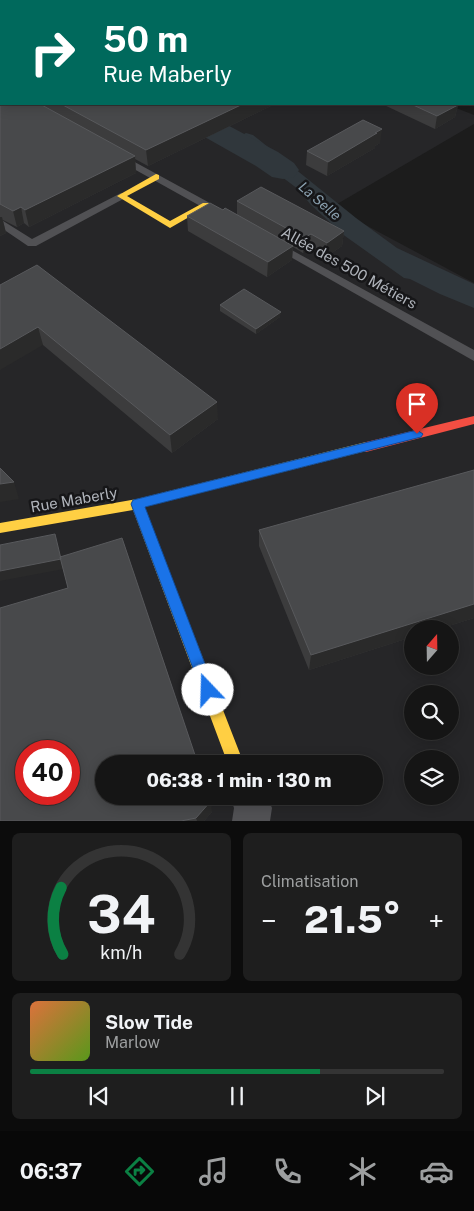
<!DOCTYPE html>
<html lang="fr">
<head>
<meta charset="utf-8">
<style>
	body { margin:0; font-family:"Public Sans",sans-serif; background:#1e1e1e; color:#f1f3f6; height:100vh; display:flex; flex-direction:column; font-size:19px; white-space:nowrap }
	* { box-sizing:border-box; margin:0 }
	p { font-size:16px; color:#9d9fa0 }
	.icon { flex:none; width:28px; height:28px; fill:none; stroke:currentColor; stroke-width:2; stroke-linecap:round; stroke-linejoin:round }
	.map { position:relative; height:821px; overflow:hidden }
	.details { display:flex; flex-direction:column; gap:12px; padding:12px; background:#0c0c0c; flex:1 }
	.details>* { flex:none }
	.banner { position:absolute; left:0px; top:0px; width:475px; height:105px; box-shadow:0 2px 12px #0003,0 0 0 1px #343434; background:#00695c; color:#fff; overflow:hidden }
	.needle { width:32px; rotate:20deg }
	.controls { position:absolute; left:404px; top:620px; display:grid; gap:10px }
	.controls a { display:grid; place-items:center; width:55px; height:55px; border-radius:50%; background:#151515; box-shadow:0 2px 12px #0003,0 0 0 1px #343434; font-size:25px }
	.speed { position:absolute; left:15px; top:740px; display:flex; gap:10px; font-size:25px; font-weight:700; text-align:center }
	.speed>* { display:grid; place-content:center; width:65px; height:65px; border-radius:50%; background:#151515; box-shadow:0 2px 12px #0003,0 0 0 1px #343434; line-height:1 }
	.speed .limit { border:8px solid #d22; background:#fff; color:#111 }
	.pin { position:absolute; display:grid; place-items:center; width:42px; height:42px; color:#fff; margin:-51px -21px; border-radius:50% 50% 50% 0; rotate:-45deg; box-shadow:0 0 5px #0007 }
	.pin .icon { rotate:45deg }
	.me { position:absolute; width:55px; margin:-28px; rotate:339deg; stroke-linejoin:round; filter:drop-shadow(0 0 4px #0008) }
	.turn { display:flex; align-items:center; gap:18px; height:105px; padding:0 20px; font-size:22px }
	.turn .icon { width:65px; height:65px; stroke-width:2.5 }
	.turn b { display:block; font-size:35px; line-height:42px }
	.big { font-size:38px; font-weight:800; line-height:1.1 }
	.details .widget { flex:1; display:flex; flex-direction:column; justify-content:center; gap:8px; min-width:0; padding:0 18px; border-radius:8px; background:#1e1e1e }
	.details .dial { align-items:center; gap:0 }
	.dial svg { height:130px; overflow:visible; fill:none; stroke:#343434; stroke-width:7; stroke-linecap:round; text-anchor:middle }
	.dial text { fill:#f1f3f6; stroke:none }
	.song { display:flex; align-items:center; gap:15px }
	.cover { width:60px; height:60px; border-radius:8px; background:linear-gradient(135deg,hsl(20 70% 55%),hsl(90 70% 35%)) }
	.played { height:5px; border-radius:2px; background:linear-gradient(90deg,#0b8043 70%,#343434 70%) }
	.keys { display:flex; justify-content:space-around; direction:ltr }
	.heat { display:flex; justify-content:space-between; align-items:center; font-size:28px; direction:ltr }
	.details .tiles { flex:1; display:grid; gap:12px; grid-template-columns:1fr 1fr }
	.widget:last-child { grid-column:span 2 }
	.trip { position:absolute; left:95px; top:755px; width:288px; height:50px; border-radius:25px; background:#151515; box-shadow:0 2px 12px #0003,0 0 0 1px #343434; font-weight:800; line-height:50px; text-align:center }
	.dock { display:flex; height:80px; justify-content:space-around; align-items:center; background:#080808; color:#9d9fa0 }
	.dock .icon { width:35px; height:35px }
	.dock .current { color:#0b8043 }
	.dock b { font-size:22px; color:#f1f3f6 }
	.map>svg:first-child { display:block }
	.built { fill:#262628; fill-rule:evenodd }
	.water { fill:#30373c }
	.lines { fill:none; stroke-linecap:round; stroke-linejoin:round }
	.river { fill:#30373c; fill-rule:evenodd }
	.lane { fill:#515154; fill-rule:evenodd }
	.street { fill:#515154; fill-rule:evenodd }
	.slow { fill:#ffcf43; fill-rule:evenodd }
	.jam { fill:#f24e42; fill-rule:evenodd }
	.wall { fill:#3c3c3d }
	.shaded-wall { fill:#2a2a2a }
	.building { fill:#48494b; stroke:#58595c; fill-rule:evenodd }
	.route { fill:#1a73e8; stroke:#114b97 }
	.labels { text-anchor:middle; stroke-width:5; stroke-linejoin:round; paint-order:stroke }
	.far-water-label { font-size:14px; font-style:italic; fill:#8ba1b0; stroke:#161618 }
	.street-label { font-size:15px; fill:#afb3ba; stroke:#161618 }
</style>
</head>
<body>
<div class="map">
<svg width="474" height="821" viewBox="0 0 474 821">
	<rect width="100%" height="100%" fill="#1c1c1c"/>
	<path class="built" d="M0,0H196L1,1V104H446L474,115V124L332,207L474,283V821H0ZM412,629H450V666H412ZM412,694H450V731H412ZM26,751H69V794H26ZM412,759H450V796H412ZM104,764H374V796H104Z"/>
	<path class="water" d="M246,133L253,135L356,218L397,248L474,284V308L440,294L410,279L404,278L345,236L311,205L298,189L274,171L245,153L231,141Z"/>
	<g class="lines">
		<path class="river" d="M153,104H188L278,152L294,163L299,170L294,177L283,179L272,177L256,166L157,110Z"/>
		<path class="lane" d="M120,154L219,208L220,210L219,212H211L116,159L115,157Z
			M121,193L125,194L126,196L125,198L36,246H28L0,227V219L32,239Z
			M277,242L474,350V361L273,247L271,245Z"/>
		<path class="street" d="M259,0H276V1H259Z
			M230,796H267L272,808L270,821H232L234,808Z"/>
		<path class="slow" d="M156,174L159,175V179L127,196L170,221L203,203H209L210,205L170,228L117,196Z
			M366,442L370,444L372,447L370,450L144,507L244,764H228L133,510L0,533V523L137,499Z"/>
		<path class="jam" d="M474,416V424L366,452L362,450L360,447L362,444L366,442Z"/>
	</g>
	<path class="wall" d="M0,0L1,1V104H275L148,166L135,159L136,173L29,227L24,223L17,227L3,220L6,233L0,236Z
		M382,104H456L458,105L455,117L435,129Z
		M380,143L375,146V148L327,176L306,165L307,151Z
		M237,201L344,231L342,246L326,257L309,248L303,253L293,247L292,260L267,277L188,231L187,216L223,210L237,215Z
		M0,285L218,419L172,453L43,345Z
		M220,305L280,317L256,334L220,311Z
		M474,470V618L439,629H412V637L309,670L259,546V530Z
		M61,557L212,812L204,821H0L68,588Z"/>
	<path class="shaded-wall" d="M1,90V104L0,108V91Z
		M243,104H275L148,166L146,150Z
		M458,105L455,117L435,129L437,116Z
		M382,129L380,143L375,146V148L327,176L328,162Z
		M135,156L136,173L29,227L25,210Z
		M21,207L24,223L17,227L13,211Z
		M0,217H2L6,233L0,236Z
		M344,231L342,246L326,257L327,243Z
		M311,234L309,248L303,253L304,238Z
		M293,246L292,260L267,277L268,262Z
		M281,312L280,317L256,334V329Z
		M38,327L43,345L0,370V349Z
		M217,402L218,419L172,453L170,435Z
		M14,482L19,499L0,502V484Z
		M58,544L64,569L0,581V571Z
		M474,604V618L439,629H412V637L309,670L311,655Z
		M211,801L212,812L204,821H197L196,818Z"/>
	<path class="building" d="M0,0H221L224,1H1V90L0,91Z
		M0,101H1V104H40L135,156L25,210L21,207L13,211L0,204Z
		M61,104H243L146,150Z
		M411,104H456L458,105L437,116Z
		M363,120L382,129L375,133H377L328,162L307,151Z
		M261,187L344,231L327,243L311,234L304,238L237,201Z
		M210,203L223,210L225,208L293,246L268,262L187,216Z
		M37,265L217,402L170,435L38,327L0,349V285Z
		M244,289L281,312L256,329L220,305Z
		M0,468L14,482L0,484Z
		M474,470V604L311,655L259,530Z
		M55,534L61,559L0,571V545Z
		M122,538L198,764H104V796H209L211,801L196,818L181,821H0V608L68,588L60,557ZM26,751H69V794H26Z"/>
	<path class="route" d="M417,430L423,434L421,437L145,507L215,690L213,695L208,697L203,695L131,504L133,500Z"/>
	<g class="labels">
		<g class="far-water-label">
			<text transform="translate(320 201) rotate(41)" y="5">La Selle</text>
		</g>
		<g class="street-label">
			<text transform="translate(349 268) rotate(29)" y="5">Allée des 500 Métiers</text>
			<text transform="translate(74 500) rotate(-10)" y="5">Rue Maberly</text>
		</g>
	</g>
</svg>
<div class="controls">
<a><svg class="needle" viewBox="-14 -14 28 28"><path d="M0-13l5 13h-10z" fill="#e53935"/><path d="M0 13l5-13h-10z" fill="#9d9fa0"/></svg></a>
<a><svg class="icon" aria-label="search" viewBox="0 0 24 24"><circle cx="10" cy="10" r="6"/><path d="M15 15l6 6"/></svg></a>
<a><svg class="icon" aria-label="layers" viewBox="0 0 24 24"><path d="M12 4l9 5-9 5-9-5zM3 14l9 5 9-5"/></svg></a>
</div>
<div class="speed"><div class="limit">40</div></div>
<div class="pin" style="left:417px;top:434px;background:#d93025"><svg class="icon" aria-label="arrive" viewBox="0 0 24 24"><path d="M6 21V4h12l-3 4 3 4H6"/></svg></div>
<svg class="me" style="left:208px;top:690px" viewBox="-20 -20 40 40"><circle r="19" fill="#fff"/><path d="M0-13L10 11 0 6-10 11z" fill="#1a73e8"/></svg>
<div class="trip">06:38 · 1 min · 130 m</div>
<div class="banner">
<div class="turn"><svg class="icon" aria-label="right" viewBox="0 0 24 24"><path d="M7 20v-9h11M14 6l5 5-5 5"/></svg><div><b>50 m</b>Rue Maberly</div></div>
</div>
</div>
<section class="details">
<div class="tiles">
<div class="widget dial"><svg viewBox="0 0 100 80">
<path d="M14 69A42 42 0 1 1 86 69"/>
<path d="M14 69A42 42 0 0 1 13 28" stroke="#0b8043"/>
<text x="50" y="56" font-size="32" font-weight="700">34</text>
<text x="50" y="72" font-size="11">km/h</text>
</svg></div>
<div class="widget"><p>Climatisation</p>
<div class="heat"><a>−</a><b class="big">21.5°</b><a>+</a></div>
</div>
<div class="widget">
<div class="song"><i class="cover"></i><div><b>Slow Tide</b><p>Marlow</p></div></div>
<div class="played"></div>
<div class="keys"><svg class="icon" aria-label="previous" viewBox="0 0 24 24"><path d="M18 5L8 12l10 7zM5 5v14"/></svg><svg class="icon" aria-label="pause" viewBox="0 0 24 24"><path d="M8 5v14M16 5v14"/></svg><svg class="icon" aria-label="next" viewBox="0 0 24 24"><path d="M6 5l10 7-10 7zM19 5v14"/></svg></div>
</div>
</div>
</section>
<nav class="dock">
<b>06:37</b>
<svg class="icon current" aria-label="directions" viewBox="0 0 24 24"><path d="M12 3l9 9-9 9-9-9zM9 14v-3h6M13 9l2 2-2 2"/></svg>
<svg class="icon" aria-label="music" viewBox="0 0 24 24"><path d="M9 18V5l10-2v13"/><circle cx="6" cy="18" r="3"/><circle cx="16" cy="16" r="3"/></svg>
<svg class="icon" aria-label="phone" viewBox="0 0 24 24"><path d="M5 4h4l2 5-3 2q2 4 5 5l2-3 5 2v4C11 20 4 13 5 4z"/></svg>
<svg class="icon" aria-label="climate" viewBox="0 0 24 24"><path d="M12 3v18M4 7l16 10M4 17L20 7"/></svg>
<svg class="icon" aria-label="car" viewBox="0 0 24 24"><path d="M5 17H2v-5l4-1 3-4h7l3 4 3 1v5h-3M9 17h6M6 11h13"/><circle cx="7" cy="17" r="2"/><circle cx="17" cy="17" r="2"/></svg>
</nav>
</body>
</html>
